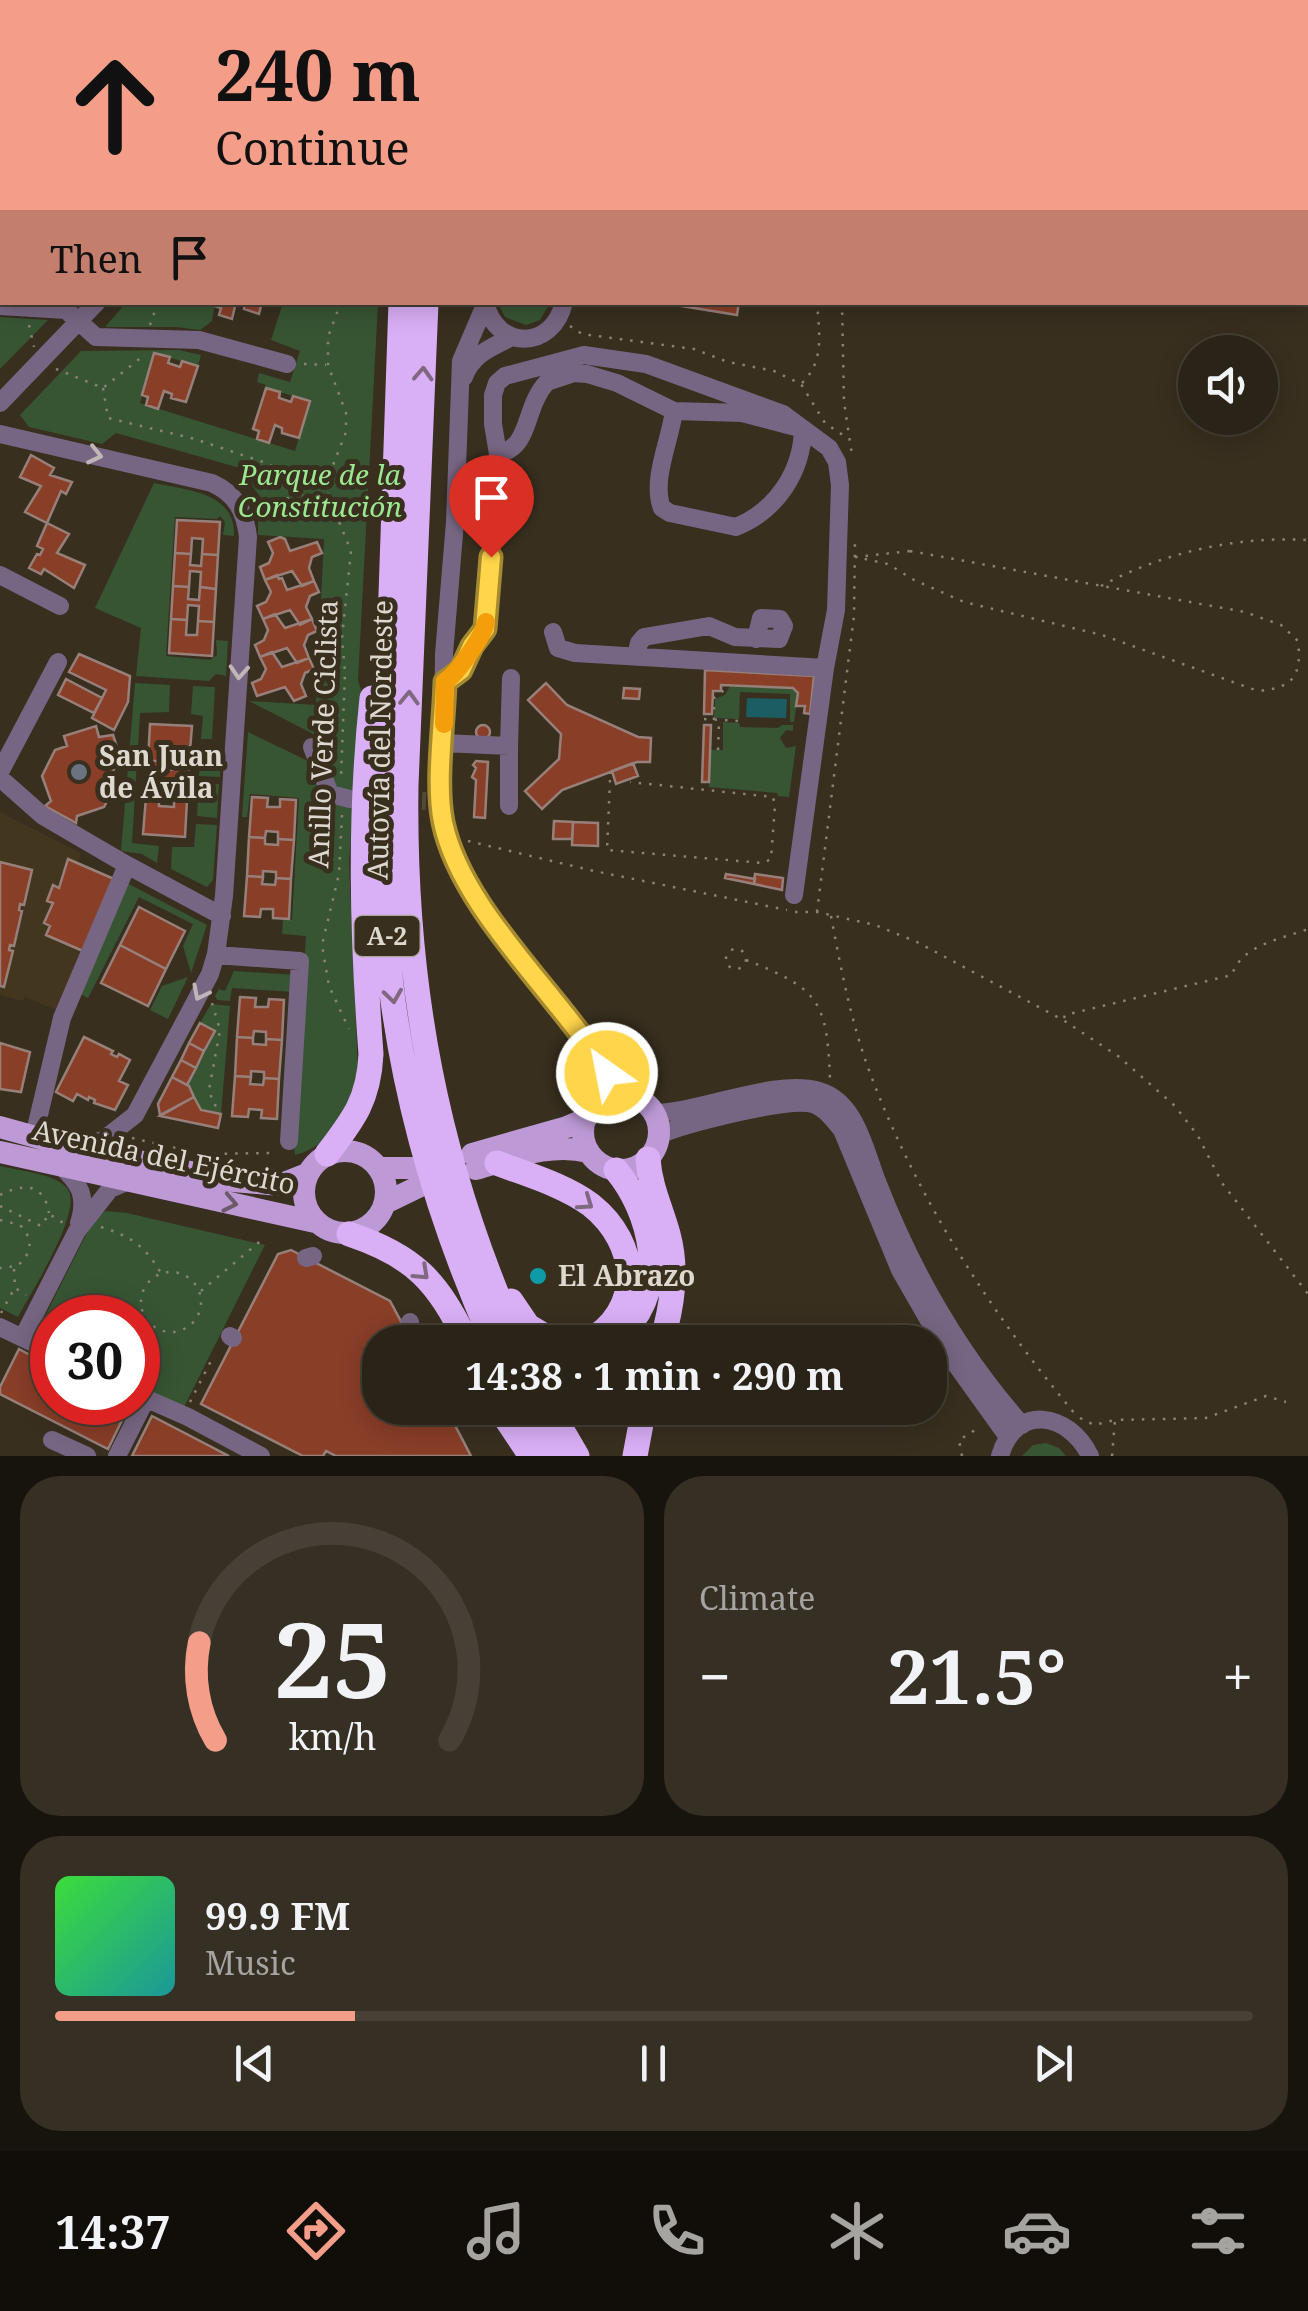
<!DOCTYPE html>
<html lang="en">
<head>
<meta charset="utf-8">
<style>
	body { margin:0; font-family:"Noto Serif",serif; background:#362f24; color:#f1f3f6; height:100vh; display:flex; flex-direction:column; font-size:38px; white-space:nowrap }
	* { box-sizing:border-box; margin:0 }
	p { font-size:32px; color:#a5a4a1 }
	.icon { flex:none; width:55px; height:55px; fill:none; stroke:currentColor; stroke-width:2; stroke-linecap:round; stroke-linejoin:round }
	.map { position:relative; height:1456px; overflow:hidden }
	.details { display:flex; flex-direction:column; gap:20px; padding:20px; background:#17130d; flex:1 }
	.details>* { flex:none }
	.guide { position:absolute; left:0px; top:0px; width:1310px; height:305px; box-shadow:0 5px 25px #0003,0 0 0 2px #464036; background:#f49e89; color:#111; overflow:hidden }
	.fabs { position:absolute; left:1178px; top:335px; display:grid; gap:20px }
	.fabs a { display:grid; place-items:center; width:100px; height:100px; border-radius:50%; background:#2a2317; box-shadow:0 5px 25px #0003,0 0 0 2px #464036; font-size:50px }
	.speed { position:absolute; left:30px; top:1295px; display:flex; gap:20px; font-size:50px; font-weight:700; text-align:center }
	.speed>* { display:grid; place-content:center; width:130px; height:130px; border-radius:50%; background:#2a2317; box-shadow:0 5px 25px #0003,0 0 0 2px #464036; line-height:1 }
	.speed .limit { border:15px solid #d22; background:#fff; color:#111 }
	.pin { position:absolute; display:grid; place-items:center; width:85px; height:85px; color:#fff; margin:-102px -42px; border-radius:50% 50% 50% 0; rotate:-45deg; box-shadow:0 0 10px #0007 }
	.pin .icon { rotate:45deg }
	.me { position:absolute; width:110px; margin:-55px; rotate:327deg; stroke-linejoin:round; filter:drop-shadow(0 0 8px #0008) }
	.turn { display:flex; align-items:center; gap:35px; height:210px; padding:0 50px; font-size:45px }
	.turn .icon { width:130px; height:130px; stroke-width:2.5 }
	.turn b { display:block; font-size:70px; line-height:85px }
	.then { display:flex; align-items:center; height:95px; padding:0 50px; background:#0003; gap:20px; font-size:38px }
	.big { font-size:75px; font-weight:700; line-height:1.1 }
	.details .widget { flex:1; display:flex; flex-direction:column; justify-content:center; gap:15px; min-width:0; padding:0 35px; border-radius:40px; background:#362f24 }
	.details .dial { align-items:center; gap:0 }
	.dial svg { height:260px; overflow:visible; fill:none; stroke:#464036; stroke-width:7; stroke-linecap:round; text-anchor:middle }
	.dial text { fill:#f1f3f6; stroke:none }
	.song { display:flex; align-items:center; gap:30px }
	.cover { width:120px; height:120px; border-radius:15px; background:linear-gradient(135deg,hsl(120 70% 55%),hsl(180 70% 35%)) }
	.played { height:10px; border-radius:5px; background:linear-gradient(90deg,#f49e89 25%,#464036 25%) }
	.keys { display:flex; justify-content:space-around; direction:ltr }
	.heat { display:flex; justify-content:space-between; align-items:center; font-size:55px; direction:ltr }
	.details .tiles { flex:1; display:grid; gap:20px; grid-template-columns:1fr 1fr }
	.widget:last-child { grid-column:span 2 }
	.trip { position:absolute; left:362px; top:1325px; width:585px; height:100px; border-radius:40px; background:#2a2317; box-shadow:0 5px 25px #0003,0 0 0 2px #464036; font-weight:700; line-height:100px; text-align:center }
	.menu { display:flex; height:160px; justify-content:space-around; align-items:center; background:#110e09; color:#a5a4a1 }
	.menu .icon { width:70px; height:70px }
	.menu .selected { color:#f49e89 }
	.menu b { font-size:45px; color:#f1f3f6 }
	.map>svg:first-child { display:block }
	.built { fill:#42361f }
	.green { fill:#375533 }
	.water { fill:#1b5d62 }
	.building { fill:#893e28; stroke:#97807a; stroke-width:2.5 }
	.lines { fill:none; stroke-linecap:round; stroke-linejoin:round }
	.minor-tunnel { stroke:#514839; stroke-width:18; stroke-dasharray:18 9; stroke-linecap:butt }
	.path { stroke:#8a8376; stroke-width:2.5; stroke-dasharray:2.5 8; stroke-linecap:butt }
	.minor { stroke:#776683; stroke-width:18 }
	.major { stroke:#bd9ad6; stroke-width:22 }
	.highway { stroke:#d9aff6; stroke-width:25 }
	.oneway { stroke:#806980 }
	.oneway2 { stroke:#bfb6b8 }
	.oneway3 { stroke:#6d5a68 }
	.route-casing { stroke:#a68a30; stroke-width:25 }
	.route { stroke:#ffd54a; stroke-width:18 }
	.slow { stroke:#f59e0b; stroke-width:18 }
	.worship-dot { fill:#6b7280; stroke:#382f1f; stroke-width:4 }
	.culture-dot { fill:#0f9aa8; stroke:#382f1f; stroke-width:4 }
	.labels { text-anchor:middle; stroke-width:10; stroke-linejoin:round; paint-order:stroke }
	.shield { fill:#382f1f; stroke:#aca69a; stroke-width:2.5 }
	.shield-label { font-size:25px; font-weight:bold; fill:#ded9cf }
	.park-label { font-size:28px; font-style:italic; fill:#9ce791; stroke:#382f1f }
	.street-label { font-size:28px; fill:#ded9cf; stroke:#382f1f }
	.poi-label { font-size:28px; font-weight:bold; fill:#ded9cf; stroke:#382f1f; text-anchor:start }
</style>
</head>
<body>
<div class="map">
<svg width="1308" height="1456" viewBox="0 0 1308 1456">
	<rect width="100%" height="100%" fill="#382f1f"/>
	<path class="built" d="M0,812L81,853L78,863L114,879L59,1011L25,997L23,1001L0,995Z"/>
	<path class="green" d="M177,0H395L179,2Z
		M126,303H215L212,321L200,330L176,327H105Z
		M283,303H378L358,680L361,690L349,863L358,1071C351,1106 333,1146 295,1155L293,1140L306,936L282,934L283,920H292L299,798L250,794L247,817H242L248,732L308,761L321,738L249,701L316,705L324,539L258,535V494L240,468L116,433L102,444L29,427L20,415L81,351L179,350L201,355L198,366L154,353L140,403L295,451L310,401L266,388V385L257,382L259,373L290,382L300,351L271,340Z
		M498,303V302L550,303L540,320L526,325L505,317Z
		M0,317L48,320L0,369Z
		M154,483C186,490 236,492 234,536L223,535L225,522L220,516L217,519L175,517L166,656L210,660L217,655L216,640L228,641L226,676L216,674L209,681L136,676L141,628L95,608Z
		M135,683L170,685L169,712L140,713L132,843L159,846L157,863L142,854L121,851Z
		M193,686L215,687L212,739H201L203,716L191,714Z
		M730,686L793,688L798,693L794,722H790V694L740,692L739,719L714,718L715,699L725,695Z
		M723,722L739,723L740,727L778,728L782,725H793V731L786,730L780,738L786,748L796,746L789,797L778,796L777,793L709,787V750H723Z
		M201,748L212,749L211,764L220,765V777L199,776Z
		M199,783L219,784L217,818L197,816Z
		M196,824L217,825L213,880L207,887L171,869L172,847H194Z
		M127,883L207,925L191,973L183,946L193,924L139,897L88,998L80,994Z
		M234,971L296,975L295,992L232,988L230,1001L217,1000L215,996L219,989L225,991Z
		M188,977L168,1019L150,1010L162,986Z
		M211,1004L230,1006L221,1114L201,1110L187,1085L215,1032L200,1023Z
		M0,1166C19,1171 54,1173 67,1188C85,1209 30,1294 18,1317L0,1308Z
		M105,1211L127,1213L265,1245L183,1409L138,1386V1318H52V1342L36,1334L92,1223Z
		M1046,1443L1059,1448L1066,1456H1022L1033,1445Z"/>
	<path class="water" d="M747,698L787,699L786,718L746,717Z"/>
	<path class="building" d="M215,302H236L232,319L219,315L221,308L214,306Z
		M240,302H262L259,314L244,309L245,304Z
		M657,302H739L737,315Z
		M154,353L170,357L168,363L180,367L182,361L198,366L186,402L171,398L172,394L164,391L158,409L146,405L148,397L142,395Z
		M266,388L280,392L279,398L291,402L293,396L310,401L299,438L282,433V428L275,425L269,443L257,439L259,431L253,429Z
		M31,455L54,468L50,475L72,482L66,494L61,491L47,523L25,512L41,486L20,477Z
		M177,520L220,522L218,555L202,554L203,539L192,538L191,554L175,553Z
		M47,523L69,534L57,553L85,565L74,588L44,569L41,574L29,568L37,554L40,555L43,549L37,546Z
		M280,537L285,539L290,551L317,542L322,553L312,557L309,568L314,581L302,586L292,571L265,580L260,567L269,563L273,553L268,542Z
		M175,553L191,554L190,565L201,566L202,554L218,555L216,589L200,587L201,572L190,571L189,587L173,586Z
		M277,575L279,579L282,578L287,590L314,581L319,592L310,596L306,607L312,619L300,625L290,610L263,619L257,606L266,602L271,592L265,580Z
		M173,586L189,587L188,599L199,600L200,587L216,589L214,622L198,621L199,606L188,605L187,620L171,619Z
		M275,614L285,628L312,619L317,631L308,635L304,645L309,658L297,663L287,648L260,657L255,645L264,640L268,630L263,619Z
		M171,619L187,620L186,635H197L198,621L214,622L212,656L169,653Z
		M272,652L282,667L309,658L314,669L305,673L301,684L306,696L294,701L285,687L257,696L252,683L261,679L266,669L260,657Z
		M79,654L130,676L128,702L114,730L92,718L106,690L69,672Z
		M705,670L814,676L810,714L804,713L805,706H796L798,693L793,688L721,685V691H713L712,714H704Z
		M66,679L102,698L94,713L58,695Z
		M546,683L567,705L638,737L651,738L650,762H637L562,790L542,809L525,791L559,759L561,734L528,700Z
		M624,688L640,689L639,699L623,698Z
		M150,724L192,726L189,763L176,762L177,754L162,753V761H148Z
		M476 732a7 7 0 1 1 14 0a7 7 0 1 1-14 0Z
		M704,725H711L709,782H702Z
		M96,726L99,737L113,735L123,765L113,769L117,782L104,807L77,816L76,823L45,806L51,801L42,776L55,750L67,746L64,736Z
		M148,761H162L161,769L176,770V762L189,763L187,800L174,799L175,791L160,790L159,798L146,797Z
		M476,761L488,762L485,818L474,817L476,780L472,777L476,768L473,765Z
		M633,763L638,776L616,784L612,771Z
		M146,797L159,798V806L174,807V799L187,800L185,837L143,834Z
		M252,797L268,798L267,807H280V799L296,800L294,840L278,839V832L266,831L265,838L249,837Z
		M554,821L573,822L572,839H553Z
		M573,822L598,823V846L572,845Z
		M249,837L265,838V844L278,845V839L294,840L291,879L276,878V872L263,871V877L247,876Z
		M68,859L114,879L83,951L46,935L50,926L44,923L53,903L47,901L53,885L59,888Z
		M0,862L32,870L24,905L20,904L19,910L22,911L14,946L10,945L9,950L13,951L4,987L0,986Z
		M726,874L755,879L754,884L725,878Z
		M755,874L783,878L782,890L754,884Z
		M247,876L263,877L262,884L275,885L276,878L291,879L289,919L273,918V909H261L260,917L244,916Z
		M139,907L185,931L166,969L120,945Z
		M120,945L166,969L148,1006L101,983Z
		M240,997L256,998L255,1007H268L269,999L284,1000L282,1040L266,1039V1032L254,1031L253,1038L237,1037Z
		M200,1023L215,1031L204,1051L189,1043Z
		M84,1037L113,1051L111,1054L117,1057L119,1054L130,1060L119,1081L128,1085L115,1110L94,1103L95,1100L89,1097L88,1100L77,1094L73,1101L56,1092Z
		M237,1037L253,1038V1044L266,1045V1039L282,1040L279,1079L264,1078V1072L251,1071V1077L235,1076Z
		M0,1043L30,1052L21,1092L0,1089Z
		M189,1043L204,1051L196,1068L181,1060Z
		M181,1060L196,1068L187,1085L172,1077Z
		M235,1076L251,1077L250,1084L263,1085L264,1078L279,1079L277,1119L261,1118L262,1110L249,1109L248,1117L232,1116Z
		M172,1077L189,1086L194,1097L160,1115L158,1104Z
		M194,1097L201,1110L221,1114L218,1128L160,1116Z
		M291,1250L390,1301L412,1342H380V1408H446L471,1456H336L326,1451L323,1456H303L201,1404L278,1254Z
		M19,1349L52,1367V1402H122L129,1406L108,1449L0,1394V1387Z
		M152,1416L229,1456H132Z"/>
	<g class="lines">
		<path class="minor-tunnel" d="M395,800L426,801"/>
		<path class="path" d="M321,0L324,2
			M792,0L793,2
			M830,0V2
			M978,0V2
			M997,0L1001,2
			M1240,0L1242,2
			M293,2L301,0
			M1096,2L1098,0
			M0,246L2,249
			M341,302L328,337V365L346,413V432L333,465L328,495L351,551L342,638L345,672L341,777
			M842,302L844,402L852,455
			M29,325L34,347
			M150,325L158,302
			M570,326L582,334L694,349L728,362L774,371L801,384L825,423L850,440
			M304,364L326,365
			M56,369L103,388L143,356
			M802,383C825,361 819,332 817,302
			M103,388L108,418L195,439L269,464L303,496
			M255,501L326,495
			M910,551L1245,612L1281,625L1298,641C1302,676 1293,688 1258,691L1102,635L964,602L914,580L888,564L856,557Z
			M1101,586C1164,552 1237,536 1308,540
			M704,719L740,721
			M714,720V698L728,687
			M718,750L719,722
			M610,780L607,850L763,863L771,859L775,805L773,797L630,782
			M342,815L339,874L322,945L329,986L349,1029
			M468,841L594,871L787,910
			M795,912H817L875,925L917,942L1063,1020L1118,1056L1175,1106L1198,1136L1222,1183L1308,1294
			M817,912L854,616L855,538
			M831,916C841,969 851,1022 870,1073C917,1198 990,1312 1075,1414
			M726 959a10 10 0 1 1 20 0a10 10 0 1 1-20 0Z
			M746,960C820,989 827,1001 830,1080
			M212,1003L220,1030L209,1090L214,1105L222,1107
			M1064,1018L1065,1015L1232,975C1241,945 1281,939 1308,929
			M132,1138L201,1154L276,1153
			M0,1195C23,1183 44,1183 49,1213
			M0,1206L41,1226L49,1214L65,1224
			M0,1220L20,1225C34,1239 32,1254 17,1266L0,1268
			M101,1227C132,1237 144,1245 161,1273
			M14,1269L15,1288L26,1295
			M141 1302a30 30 0 1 1 60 0a30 30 0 1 1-60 0Z
			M201,1291L264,1238
			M1,1313L14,1289
			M138,1328L147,1321
			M190,1402L212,1359
			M1080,1418L1094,1425L1115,1420
			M962,1456L959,1440L980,1427
			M1112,1456L1115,1420L1206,1418L1266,1396L1286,1402"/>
		<path class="minor" d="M22,0L24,2
			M489,2V0
			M514,2L515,0
			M530,2V0
			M485,302C496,351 553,351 564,302
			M485,305L461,361L455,522L444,654L442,820L469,886L489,916L576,1027L607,1073L629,1095
			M0,306L66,310L96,337L199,340L287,364
			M464,377C472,354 492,347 512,337
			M0,403L97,302
			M0,434L212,483C236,494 245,511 248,537L224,896L216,954L210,974L135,1115L103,1140L76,1146
			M498,454C532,447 523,408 547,382L574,373L587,374L617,383L674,411L742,413L803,429C802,472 776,511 736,527L670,513L662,508C651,481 670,441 674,411
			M0,575L60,606
			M636,656L639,643L644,637L709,626L735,637L779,639L784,626L780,619L761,618L756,639
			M445,683C464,668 470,647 485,629L498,454L493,424V395L497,383L505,376L584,355L646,364L783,414L829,448L837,462L840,485L836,610L825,668L575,653L558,648L553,632
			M443,743L509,746L511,678
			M312,747L330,794L350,799
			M0,772L58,662
			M0,778L43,816L127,865L62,1018L34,1136
			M509,806V746
			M127,865L222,916
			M794,895L825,668
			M216,955L300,961L289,1141
			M596,1062L598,1102
			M654,1113C703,1112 775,1078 819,1091C857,1102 865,1152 878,1184C912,1271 960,1355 1022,1425
			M659,1135C685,1124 788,1097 813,1104C825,1108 834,1120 842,1130L900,1270L947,1352L1008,1437
			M59,1164C79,1183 88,1195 79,1223
			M306,1258L313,1256
			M0,1327L52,1352
			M406,1330L410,1322
			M230,1336L233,1338
			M23,1337L77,1231L110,1189L129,1181
			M138,1395L188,1417L261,1456
			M448,1410L457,1413
			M52,1440L87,1456
			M117,1456L146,1399
			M1000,1456C1015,1403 1069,1412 1090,1456"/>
		<path class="major" d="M583 1132a38 38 0 1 1 76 0a38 38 0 1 1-76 0Z
			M0,1127L72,1147L233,1181L279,1185L307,1174
			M304 1192a41 41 0 1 1 82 0a41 41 0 1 1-82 0Z
			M0,1152L315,1222
			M472,1154L567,1127L586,1119
			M378,1168H415
			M476,1169C514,1158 550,1142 589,1152
			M385,1203L420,1186"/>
		<path class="highway" d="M414,2V0
			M436,2V0
			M401,302C396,429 392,556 388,682C385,788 379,895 393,1001C409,1119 445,1234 493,1342
			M426,302L406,785C403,984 436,1160 517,1342
			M327,1154C354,1119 369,1099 371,1054C362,934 359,818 372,698
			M648,1159C650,1187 661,1208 668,1234C678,1271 672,1306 662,1342
			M497,1163C528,1175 564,1185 591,1205C640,1244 644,1311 587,1342
			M616,1170C651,1212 669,1286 625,1329
			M349,1234C415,1256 437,1281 467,1342
			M511,1301L528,1326L555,1342
			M499,1408L531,1456
			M526,1408L554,1456
			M549,1408L577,1456
			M635,1456L644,1408"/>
	</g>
	<defs><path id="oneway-chevron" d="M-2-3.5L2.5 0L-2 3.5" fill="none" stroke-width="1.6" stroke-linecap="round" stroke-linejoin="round" transform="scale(2.5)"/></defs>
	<g class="oneway">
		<use href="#oneway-chevron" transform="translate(423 374) rotate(-87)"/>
		<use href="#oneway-chevron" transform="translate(409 698) rotate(-88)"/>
		<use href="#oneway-chevron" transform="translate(393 996) rotate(82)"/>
		<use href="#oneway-chevron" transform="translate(586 1203) rotate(35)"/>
		<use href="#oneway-chevron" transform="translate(422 1273) rotate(43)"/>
	</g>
	<g class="oneway2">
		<use href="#oneway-chevron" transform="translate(95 455) rotate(13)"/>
		<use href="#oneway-chevron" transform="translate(239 672) rotate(94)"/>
		<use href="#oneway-chevron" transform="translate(200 993) rotate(117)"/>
	</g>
	<use class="oneway3" href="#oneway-chevron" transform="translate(230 1203) rotate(11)"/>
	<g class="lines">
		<g class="route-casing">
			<path id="route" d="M491,557L485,629L472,646L461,670L445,682C444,723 435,783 443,822C461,910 560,995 607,1073"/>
		</g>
		<use href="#route" class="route"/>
		<path class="slow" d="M444,724L445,682C458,672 483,637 486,622"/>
	</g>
	<circle class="worship-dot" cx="79" cy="772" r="10"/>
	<circle class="culture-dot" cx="538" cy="1276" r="10"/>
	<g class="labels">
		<rect class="shield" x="354.5" y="916" width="65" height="40" rx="8"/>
		<g class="shield-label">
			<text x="387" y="945">A-2</text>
		</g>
		<g class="park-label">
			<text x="320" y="485">Parque de la<tspan x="320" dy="32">Constitución</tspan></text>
		</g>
		<g class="street-label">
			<text transform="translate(323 734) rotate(-88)" y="10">Anillo Verde Ciclista</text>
			<text transform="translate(380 740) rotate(-89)" y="10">Autovía del Nordeste</text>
			<text transform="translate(164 1157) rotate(12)" y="10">Avenida del Ejército</text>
		</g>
		<g class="poi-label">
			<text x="99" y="766">San Juan<tspan x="99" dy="32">de Ávila</tspan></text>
			<text x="558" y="1286">El Abrazo</text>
		</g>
	</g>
</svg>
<div class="fabs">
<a><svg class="icon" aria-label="sound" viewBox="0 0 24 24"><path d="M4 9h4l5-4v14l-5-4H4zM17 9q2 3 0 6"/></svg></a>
</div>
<div class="speed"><div class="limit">30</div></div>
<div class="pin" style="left:491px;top:557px;background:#d93025"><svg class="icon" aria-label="arrive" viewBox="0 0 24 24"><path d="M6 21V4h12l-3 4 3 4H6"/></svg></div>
<svg class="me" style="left:607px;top:1073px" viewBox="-20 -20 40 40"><circle r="17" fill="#ffd54a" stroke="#fff" stroke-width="3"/><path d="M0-11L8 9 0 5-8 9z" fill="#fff"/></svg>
<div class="trip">14:38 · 1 min · 290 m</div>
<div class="guide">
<div class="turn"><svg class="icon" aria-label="ahead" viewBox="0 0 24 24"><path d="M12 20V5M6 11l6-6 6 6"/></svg><div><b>240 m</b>Continue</div></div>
<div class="then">Then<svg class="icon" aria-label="arrive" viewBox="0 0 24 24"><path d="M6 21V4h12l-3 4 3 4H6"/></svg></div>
</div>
</div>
<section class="details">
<div class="tiles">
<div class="widget dial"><svg viewBox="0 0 100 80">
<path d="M14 69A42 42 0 1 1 86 69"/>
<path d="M14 69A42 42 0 0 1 9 39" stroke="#f49e89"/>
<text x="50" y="56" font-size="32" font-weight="700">25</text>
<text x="50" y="72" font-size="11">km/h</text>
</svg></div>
<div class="widget"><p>Climate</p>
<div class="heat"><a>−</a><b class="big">21.5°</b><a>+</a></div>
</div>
<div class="widget">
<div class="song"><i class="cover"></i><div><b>99.9 FM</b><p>Music</p></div></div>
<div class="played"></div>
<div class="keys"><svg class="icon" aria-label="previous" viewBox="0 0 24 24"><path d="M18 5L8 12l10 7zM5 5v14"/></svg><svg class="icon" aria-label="pause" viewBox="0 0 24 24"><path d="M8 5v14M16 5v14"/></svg><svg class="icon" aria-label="next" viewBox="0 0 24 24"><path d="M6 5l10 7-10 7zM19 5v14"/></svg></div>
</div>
</div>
</section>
<nav class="menu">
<b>14:37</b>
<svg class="icon selected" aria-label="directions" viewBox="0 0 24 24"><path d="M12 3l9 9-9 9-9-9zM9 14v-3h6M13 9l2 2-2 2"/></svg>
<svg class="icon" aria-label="music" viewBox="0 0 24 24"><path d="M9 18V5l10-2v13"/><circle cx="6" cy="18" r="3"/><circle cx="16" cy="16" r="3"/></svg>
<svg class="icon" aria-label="phone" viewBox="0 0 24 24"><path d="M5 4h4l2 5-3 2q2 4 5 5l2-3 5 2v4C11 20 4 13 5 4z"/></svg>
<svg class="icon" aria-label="climate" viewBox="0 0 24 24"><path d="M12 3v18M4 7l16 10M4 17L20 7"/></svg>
<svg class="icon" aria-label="car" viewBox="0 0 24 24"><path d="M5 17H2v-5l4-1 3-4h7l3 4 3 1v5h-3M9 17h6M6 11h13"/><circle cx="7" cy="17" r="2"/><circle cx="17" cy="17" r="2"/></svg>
<svg class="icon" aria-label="filters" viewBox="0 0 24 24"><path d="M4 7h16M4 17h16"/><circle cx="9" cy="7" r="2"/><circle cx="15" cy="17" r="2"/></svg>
</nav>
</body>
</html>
